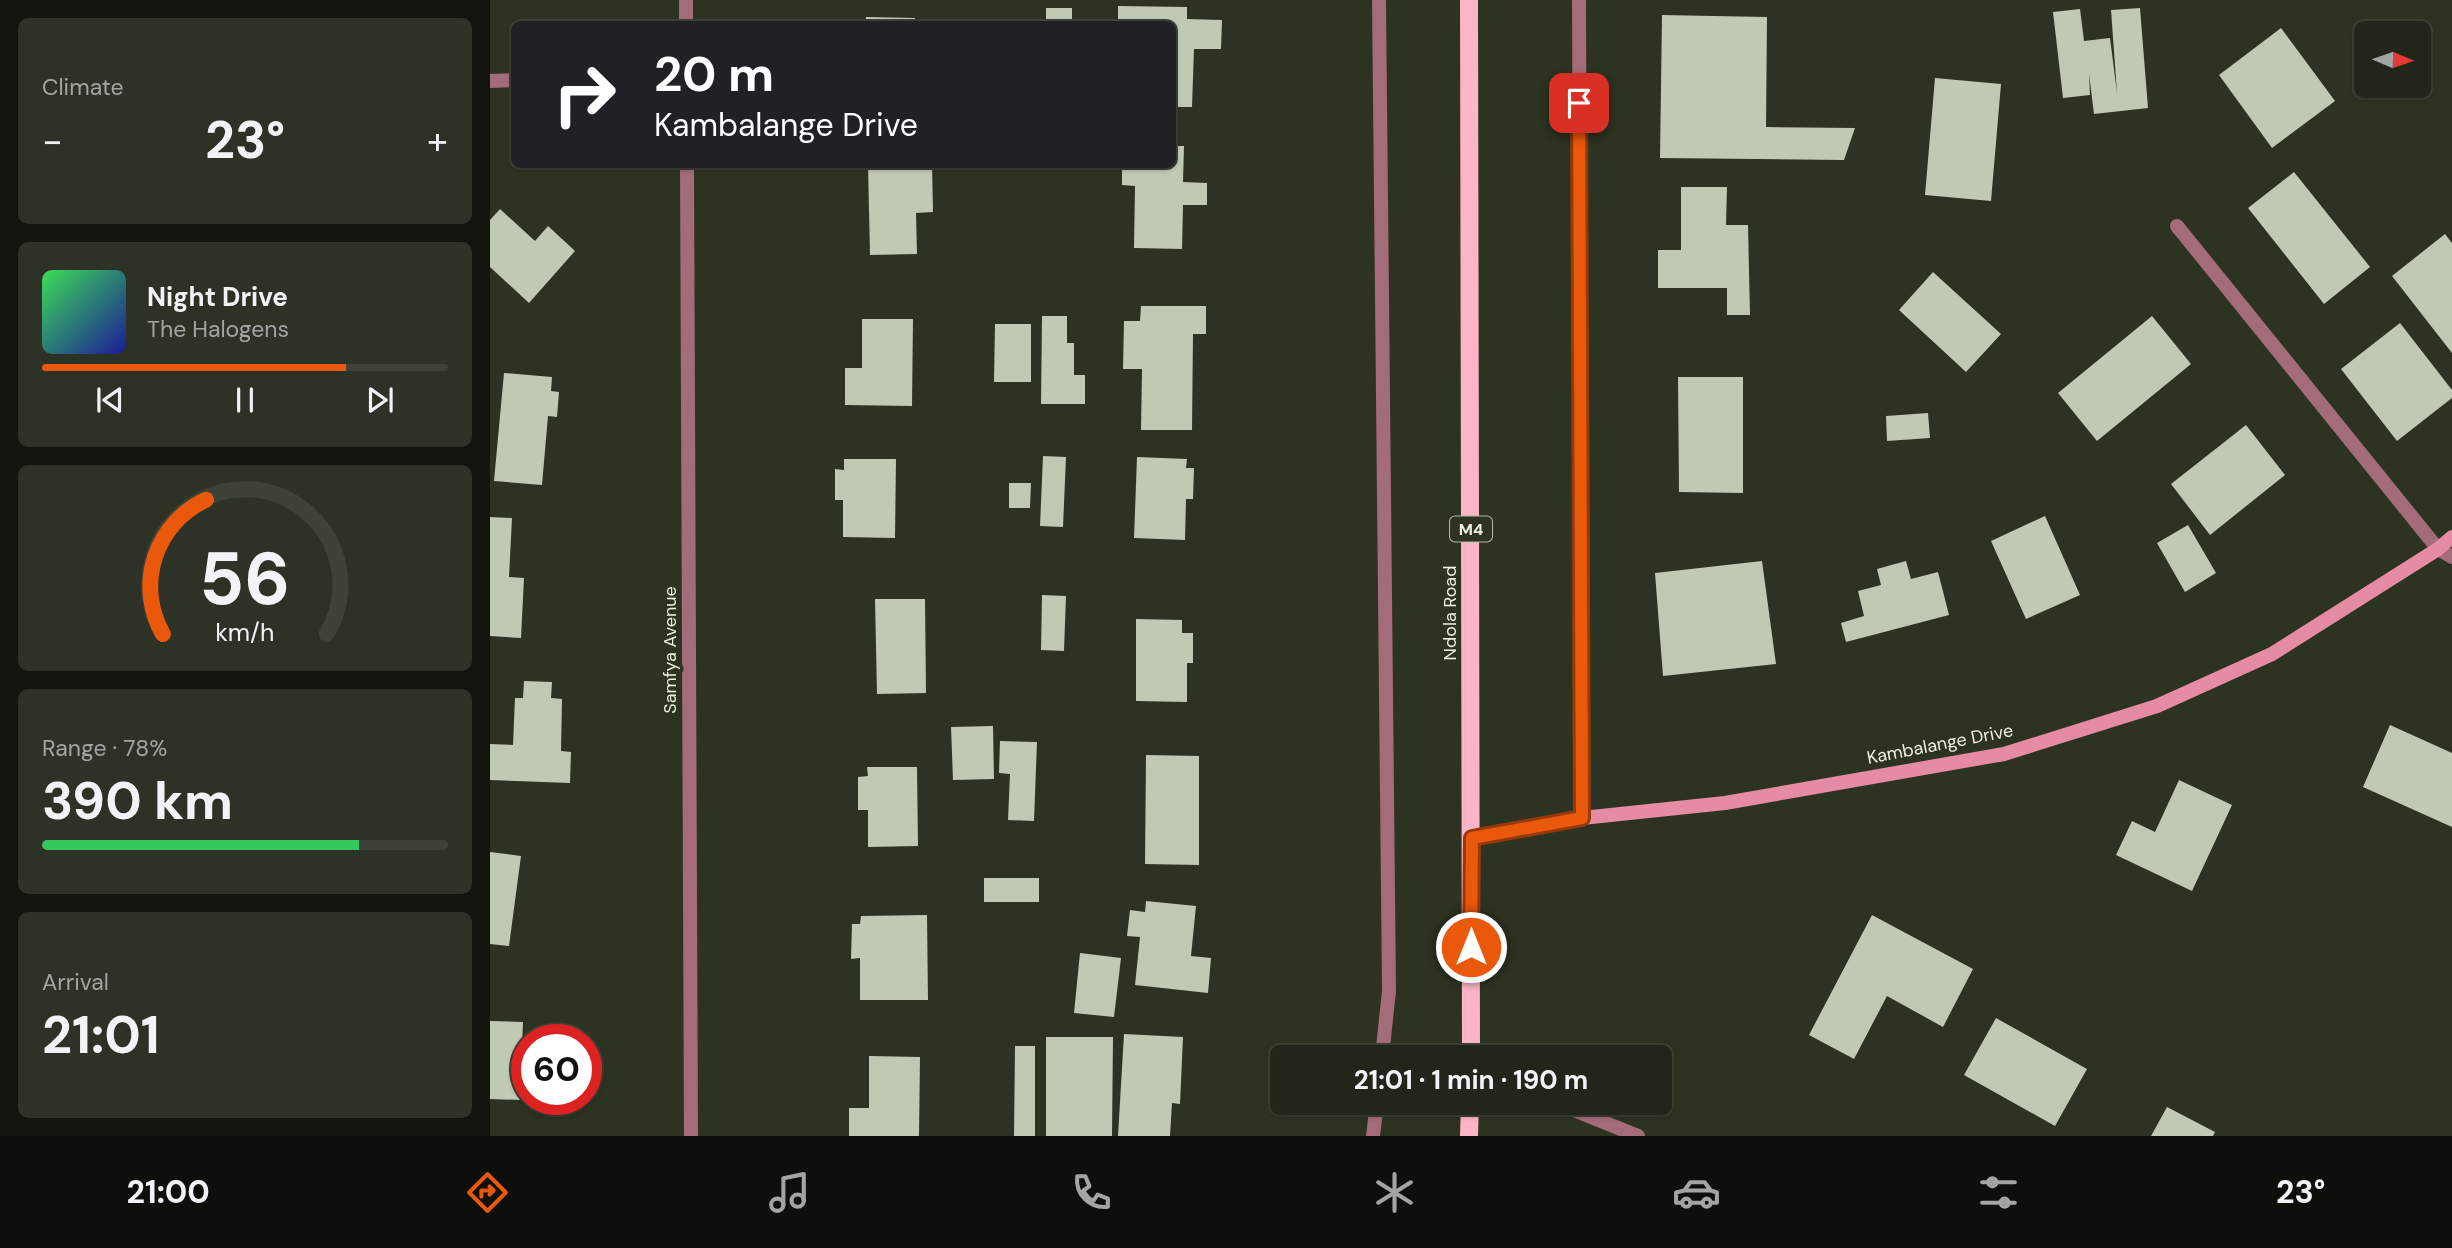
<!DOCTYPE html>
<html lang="en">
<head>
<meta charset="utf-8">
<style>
	body { margin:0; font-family:"DM Sans",sans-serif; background:#2d3227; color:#f1f3f6; height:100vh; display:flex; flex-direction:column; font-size:26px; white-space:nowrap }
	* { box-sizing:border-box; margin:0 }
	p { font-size:23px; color:#a2a5a2 }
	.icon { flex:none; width:38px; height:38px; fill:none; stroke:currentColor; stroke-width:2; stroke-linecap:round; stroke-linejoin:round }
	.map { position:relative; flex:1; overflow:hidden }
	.side { display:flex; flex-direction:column; gap:18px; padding:18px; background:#12150e; width:490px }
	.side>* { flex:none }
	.banner { position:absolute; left:21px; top:21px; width:665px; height:147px; border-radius:10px; box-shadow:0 2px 5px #0004,0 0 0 2px #3e4339; background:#202124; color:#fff; overflow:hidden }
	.needle { width:46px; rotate:92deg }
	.tools { position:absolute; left:1864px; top:21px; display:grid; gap:14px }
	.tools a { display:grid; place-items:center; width:77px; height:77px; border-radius:10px; background:#21261a; box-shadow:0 2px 5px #0004,0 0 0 2px #3e4339; font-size:35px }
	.speed { position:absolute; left:21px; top:1024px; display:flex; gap:14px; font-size:35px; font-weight:700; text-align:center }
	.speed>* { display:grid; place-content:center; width:91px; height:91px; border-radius:50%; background:#21261a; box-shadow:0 2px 5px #0004,0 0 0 2px #3e4339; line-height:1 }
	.speed .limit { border:10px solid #d22; background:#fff; color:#111 }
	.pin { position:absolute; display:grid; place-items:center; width:60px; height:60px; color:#fff; margin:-30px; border-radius:14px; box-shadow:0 4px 10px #0006 }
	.me { position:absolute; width:77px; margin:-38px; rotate:0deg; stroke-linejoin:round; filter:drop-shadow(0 0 5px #0008) }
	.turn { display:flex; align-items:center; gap:24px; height:147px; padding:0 28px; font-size:32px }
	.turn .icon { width:91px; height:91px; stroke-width:2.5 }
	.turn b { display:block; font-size:49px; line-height:60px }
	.big { font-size:52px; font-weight:700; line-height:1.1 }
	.side .widget { flex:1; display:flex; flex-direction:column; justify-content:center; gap:10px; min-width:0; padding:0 24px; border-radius:10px; background:#2d3227 }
	.side .dial { align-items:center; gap:0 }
	.dial svg { height:182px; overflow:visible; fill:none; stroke:#3e4339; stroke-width:7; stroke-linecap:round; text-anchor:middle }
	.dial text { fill:#f1f3f6; stroke:none }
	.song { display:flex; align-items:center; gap:21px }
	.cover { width:84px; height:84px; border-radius:10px; background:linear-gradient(135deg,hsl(130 70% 55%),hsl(240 70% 35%)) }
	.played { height:7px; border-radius:4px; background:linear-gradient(90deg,#ea580c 75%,#3e4339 75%) }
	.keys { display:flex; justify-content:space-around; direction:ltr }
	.heat { display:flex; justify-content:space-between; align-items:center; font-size:38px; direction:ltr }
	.charge { height:10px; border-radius:5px; background:linear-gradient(90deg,#34c759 78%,#3e4339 0) }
	.trip { position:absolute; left:780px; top:1045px; width:402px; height:70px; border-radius:10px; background:#21261a; box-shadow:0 2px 5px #0004,0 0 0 2px #3e4339; font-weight:700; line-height:70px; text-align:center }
	.dock { display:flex; height:112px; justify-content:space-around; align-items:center; background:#0d0f0a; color:#a2a5a2 }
	.dock .icon { width:49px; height:49px }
	.dock .selected { color:#ea580c }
	.dock b { font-size:32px; color:#f1f3f6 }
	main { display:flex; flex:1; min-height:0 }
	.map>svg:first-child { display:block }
	.building { fill:#c0c9b4 }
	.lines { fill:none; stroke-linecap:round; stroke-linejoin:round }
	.street { stroke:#a46b79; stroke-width:14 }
	.secondary { stroke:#e58ba3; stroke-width:14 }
	.primary { stroke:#fcb5c6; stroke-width:18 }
	.route-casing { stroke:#983908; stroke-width:18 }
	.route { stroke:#ea580c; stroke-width:12 }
	.labels { text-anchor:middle; stroke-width:7; stroke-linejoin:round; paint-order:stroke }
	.shield { fill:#2c3322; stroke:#b2b7aa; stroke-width:2 }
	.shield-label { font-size:16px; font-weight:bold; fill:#ebefe5 }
	.street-label { font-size:18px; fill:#ebefe5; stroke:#2c3322 }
</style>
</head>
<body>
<main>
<section class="side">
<div class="widget"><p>Climate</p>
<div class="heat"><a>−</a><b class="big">23°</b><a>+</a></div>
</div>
<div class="widget">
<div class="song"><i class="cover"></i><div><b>Night Drive</b><p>The Halogens</p></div></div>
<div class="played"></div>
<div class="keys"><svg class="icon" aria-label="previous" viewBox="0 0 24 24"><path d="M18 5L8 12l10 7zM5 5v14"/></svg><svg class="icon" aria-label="pause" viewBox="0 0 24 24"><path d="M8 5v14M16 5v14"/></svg><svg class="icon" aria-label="next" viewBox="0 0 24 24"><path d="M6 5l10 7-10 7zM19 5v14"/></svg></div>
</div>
<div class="widget dial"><svg viewBox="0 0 100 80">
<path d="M14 69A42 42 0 1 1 86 69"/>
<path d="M14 69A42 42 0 0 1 33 10" stroke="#ea580c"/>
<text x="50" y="56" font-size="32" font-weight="700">56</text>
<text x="50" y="72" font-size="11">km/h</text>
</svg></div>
<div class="widget"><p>Range · 78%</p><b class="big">390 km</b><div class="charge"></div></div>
<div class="widget"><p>Arrival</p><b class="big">21:01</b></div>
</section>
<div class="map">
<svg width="1962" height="1136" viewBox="0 0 1962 1136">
	<rect width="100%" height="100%" fill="#2c3322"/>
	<path class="building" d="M628,6L697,7V19L732,20L731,49H704L702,107H682V24H628Z
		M556,8H582V24H556Z
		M1650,8L1658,108L1604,114L1599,74L1600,95L1573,98L1563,12L1590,9L1594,41L1620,38L1627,93L1621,10Z
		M1172,15L1277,17L1276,127L1365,128L1354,160L1170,158Z
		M376,17L425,18V24H375Z
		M1791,28L1845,101L1782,148L1729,75Z
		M1445,78L1511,84L1501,201L1435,195Z
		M682,146H694L693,182L717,183V205H693L692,249L644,248L645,186L632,185V164H682Z
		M390,164H442L443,212L426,213L427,254L380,255L378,165Z
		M1804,172L1880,267L1834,304L1758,208Z
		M1191,187H1237L1236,225H1258L1260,315H1237V288H1168V250H1191Z
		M10,209L45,241L58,226L85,251L39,303L0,267V220Z
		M1955,234L1962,243V353L1902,276Z
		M1443,272L1511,334L1476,372L1409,310Z
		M651,306H716V334H703L702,430H651L652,369H633L634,321H650Z
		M552,316H577V343H584V375H595V404H551Z
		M1662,316L1701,364L1607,441L1568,393Z
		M372,319H423L422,406L355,405V368H372Z
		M1910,323L1962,390V398L1907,441L1851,369Z
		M505,324H541V382H504Z
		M14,373L62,377L61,391L69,392L67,417L58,416L52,485L4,481Z
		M1188,377H1253V493L1189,492Z
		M1438,413L1440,438L1397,441L1396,416Z
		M1756,425L1795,475L1720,535L1681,484Z
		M553,456L576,457L573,527L550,526Z
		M647,457L697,459L696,468H704L703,499H696L695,540L644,538Z
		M354,459H406L405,538L353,537V500H345V469L354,470Z
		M519,483H541L540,508H519Z
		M1555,516L1590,595L1536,619L1501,541Z
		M0,517L22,518L19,577L34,578L31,638L0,636Z
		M1698,525L1726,573L1695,592L1667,543Z
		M1272,561L1286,664L1173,676L1165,573Z
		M1416,561L1421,579L1448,572L1459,615L1356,642L1351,623L1374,616L1368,591L1391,585L1387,569Z
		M552,595L576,596L574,651L551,650Z
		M385,599H435L436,693L387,694Z
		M646,619L692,620V633H703V663H697V702L646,701Z
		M34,681L62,682L61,698L72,699L71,751L81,752L80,783L0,780V744L23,745L25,698H33Z
		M1900,725L1962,753V827L1873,787Z
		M503,726L504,779L463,780L461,727Z
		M510,741L547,742L544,821L518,820L520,774L509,773Z
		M656,755L709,756V865L655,864Z
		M377,767H427L428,846L378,847V810H368V777L378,776Z
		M1689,780L1742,805L1702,891L1626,855L1642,821L1665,832Z
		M0,852L31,856L19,946L0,944Z
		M494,878H549V902H494Z
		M656,901L706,906L701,956L721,958L718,993L645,985L650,937L637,936L640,910L655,912Z
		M437,915L438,1000H370V958L361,959L362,924H370L371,916Z
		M1382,915L1483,969L1453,1027L1397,996L1364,1059L1319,1035Z
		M590,953L631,958L624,1017L584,1013Z
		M1506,1018L1597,1069L1565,1126L1474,1075Z
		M0,1021L33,1022L30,1100L0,1099Z
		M634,1034L693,1037L690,1104L682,1103L680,1136H628Z
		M556,1037H623L622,1136H556Z
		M525,1046H545V1136H524Z
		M379,1056L430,1057L429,1136H359V1108H379Z
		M1677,1107L1725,1132L1723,1136H1661Z"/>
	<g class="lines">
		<path class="street" d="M196,0V24
			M889,0L899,991L892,1057
			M1089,0L1092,818
			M0,81L24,80
			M197,164L201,1136
			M1687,226L1948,549L1962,557
			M1064,1102L1148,1136
			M883,1136L887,1102"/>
		<path class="secondary" d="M982,838L1092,818L1235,803L1514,754L1667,706L1782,654L1948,549L1962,537"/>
		<path class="primary" d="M979,0L981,1057
			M979,1136L980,1102"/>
	</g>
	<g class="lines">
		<g class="route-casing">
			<path id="route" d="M981,947L982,838L1092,818L1089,103"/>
		</g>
		<use href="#route" class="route"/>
	</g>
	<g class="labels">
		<rect class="shield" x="960" y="516.5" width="42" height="25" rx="5"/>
		<g class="shield-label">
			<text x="981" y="535">M4</text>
		</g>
		<g class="street-label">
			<text transform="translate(960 613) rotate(-90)" y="6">Ndola Road</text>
			<text transform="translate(180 650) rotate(-90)" y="6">Samfya Avenue</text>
			<text transform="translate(1450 744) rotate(-11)" y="6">Kambalange Drive</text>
		</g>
	</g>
</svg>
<div class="tools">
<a><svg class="needle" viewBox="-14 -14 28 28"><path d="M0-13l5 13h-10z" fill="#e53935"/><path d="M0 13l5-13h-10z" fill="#a2a5a2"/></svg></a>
</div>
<div class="speed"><div class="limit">60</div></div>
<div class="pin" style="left:1089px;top:103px;background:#d93025"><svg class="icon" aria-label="arrive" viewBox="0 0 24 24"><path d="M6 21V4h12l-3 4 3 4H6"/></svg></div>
<svg class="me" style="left:981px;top:947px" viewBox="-20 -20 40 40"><circle r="17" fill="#ea580c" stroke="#fff" stroke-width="3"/><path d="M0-11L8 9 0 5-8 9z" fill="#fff"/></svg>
<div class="trip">21:01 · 1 min · 190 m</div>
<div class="banner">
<div class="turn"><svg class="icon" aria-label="right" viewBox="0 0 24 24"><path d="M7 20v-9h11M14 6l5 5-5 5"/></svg><div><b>20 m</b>Kambalange Drive</div></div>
</div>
</div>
</main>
<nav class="dock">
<b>21:00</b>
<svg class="icon selected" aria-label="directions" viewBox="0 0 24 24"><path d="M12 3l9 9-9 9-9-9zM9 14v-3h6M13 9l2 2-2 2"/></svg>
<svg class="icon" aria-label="music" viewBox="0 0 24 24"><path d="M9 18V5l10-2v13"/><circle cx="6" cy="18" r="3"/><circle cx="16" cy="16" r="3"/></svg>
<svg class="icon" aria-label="phone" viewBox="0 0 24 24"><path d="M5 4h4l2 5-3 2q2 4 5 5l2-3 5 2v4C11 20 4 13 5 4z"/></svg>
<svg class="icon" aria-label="climate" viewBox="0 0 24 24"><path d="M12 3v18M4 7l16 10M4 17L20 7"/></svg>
<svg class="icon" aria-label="car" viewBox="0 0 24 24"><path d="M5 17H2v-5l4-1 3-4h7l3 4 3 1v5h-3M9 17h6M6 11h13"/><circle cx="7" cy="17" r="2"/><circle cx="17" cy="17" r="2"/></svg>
<svg class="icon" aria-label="filters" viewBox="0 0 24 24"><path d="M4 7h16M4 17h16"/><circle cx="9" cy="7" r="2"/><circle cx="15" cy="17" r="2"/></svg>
<b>23°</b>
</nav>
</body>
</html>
